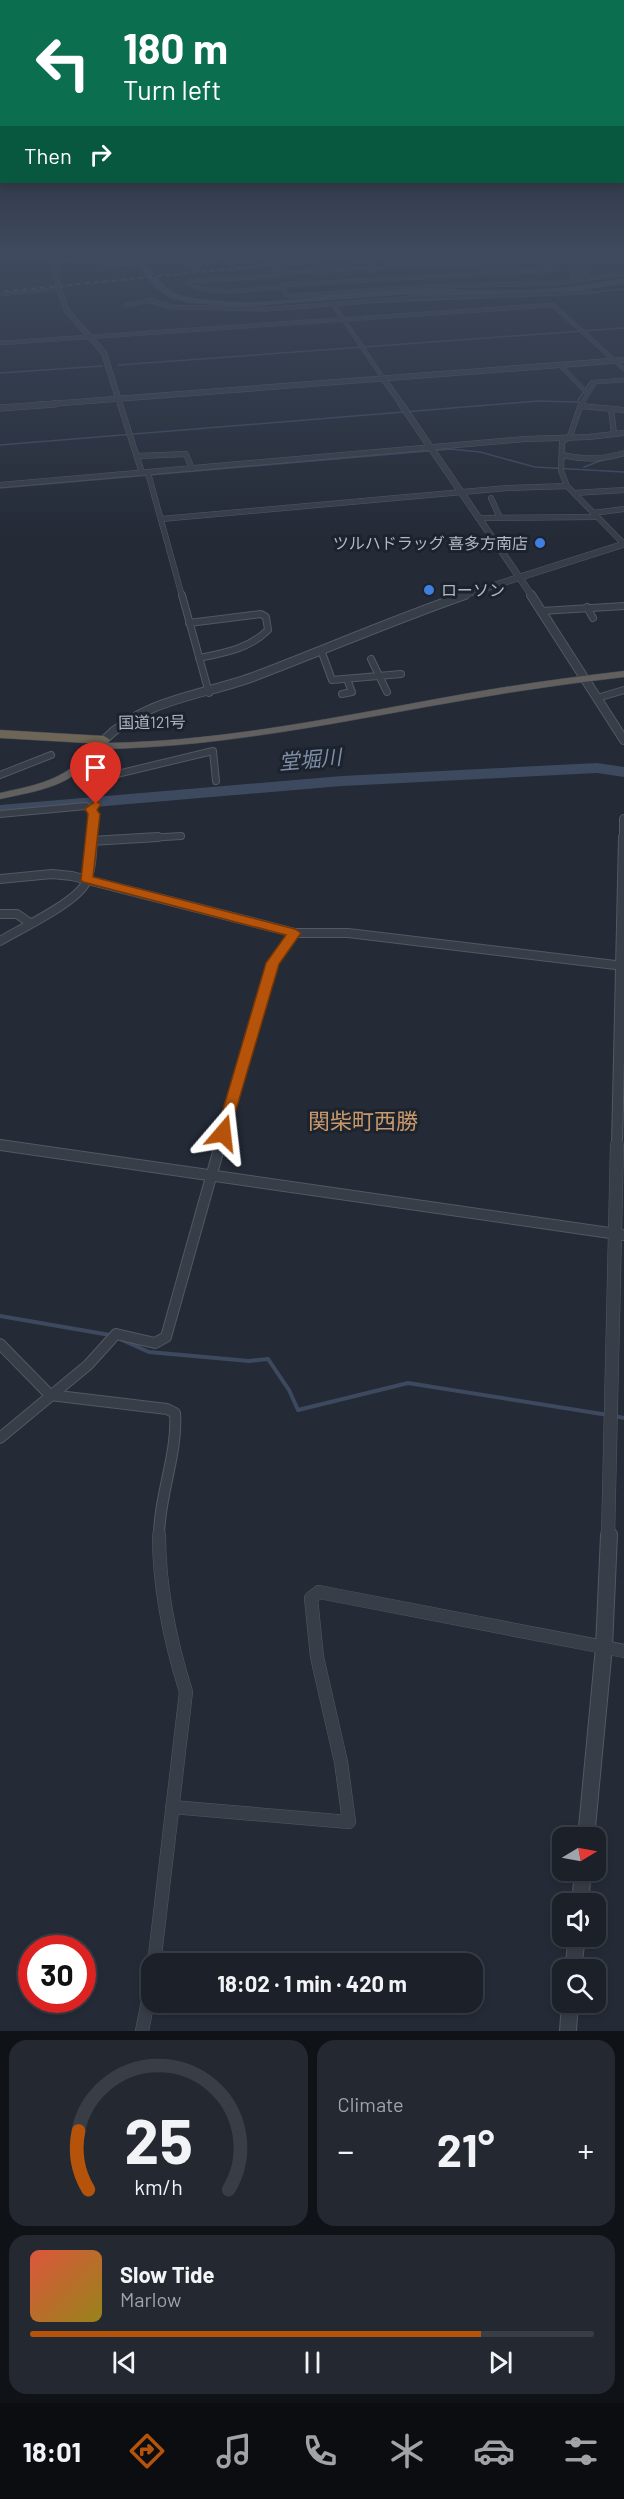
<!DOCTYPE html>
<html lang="en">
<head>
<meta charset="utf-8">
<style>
	body { margin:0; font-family:Barlow,"Noto Sans JP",sans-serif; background:#242831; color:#f1f3f6; height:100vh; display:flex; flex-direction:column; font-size:22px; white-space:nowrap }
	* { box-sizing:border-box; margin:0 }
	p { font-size:20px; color:#a0a3a8 }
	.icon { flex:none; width:33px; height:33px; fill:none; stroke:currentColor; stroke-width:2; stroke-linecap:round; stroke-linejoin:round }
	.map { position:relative; height:2031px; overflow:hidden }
	.details { display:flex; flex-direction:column; gap:9px; padding:9px; background:#0f1217; flex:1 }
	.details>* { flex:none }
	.banner { position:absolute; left:0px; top:0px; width:624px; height:183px; box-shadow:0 3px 9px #0003,0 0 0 2px #393e46; background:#0b6e4f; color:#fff; overflow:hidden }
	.needle { width:39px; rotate:80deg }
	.tools { position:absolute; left:552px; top:1827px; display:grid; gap:12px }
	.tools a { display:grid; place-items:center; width:54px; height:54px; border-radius:12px; background:#1b2029; box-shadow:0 3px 9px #0003,0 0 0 2px #393e46; font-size:30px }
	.speed { position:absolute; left:18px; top:1935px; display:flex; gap:12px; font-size:30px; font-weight:700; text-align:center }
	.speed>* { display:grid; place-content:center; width:78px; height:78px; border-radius:50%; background:#1b2029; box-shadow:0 3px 9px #0003,0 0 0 2px #393e46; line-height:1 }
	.speed .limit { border:9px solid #d22; background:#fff; color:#111 }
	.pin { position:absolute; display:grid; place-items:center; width:51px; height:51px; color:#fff; margin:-62px -26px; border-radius:50% 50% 50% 0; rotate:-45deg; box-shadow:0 0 6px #0007 }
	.pin .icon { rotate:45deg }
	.me { position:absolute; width:66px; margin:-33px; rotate:17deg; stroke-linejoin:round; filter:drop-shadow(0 0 4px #0008) }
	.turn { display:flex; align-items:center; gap:21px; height:126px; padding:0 24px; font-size:27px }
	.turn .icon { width:78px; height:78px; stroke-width:2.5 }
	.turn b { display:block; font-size:42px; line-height:51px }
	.then { display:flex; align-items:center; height:57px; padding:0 24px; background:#0003; gap:12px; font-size:22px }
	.big { font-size:45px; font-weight:700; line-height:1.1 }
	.details .tile { flex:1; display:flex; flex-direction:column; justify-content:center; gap:9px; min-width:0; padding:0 21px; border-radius:18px; background:#242831 }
	.details .dial { align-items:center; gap:0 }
	.dial svg { height:156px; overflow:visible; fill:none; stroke:#393e46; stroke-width:7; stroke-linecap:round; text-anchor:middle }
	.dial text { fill:#f1f3f6; stroke:none }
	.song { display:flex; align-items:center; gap:18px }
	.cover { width:72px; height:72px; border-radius:9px; background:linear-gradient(135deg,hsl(10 70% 55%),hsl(50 70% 35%)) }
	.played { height:6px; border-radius:3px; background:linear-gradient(90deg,#b45309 80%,#393e46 80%) }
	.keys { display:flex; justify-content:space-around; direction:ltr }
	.heat { display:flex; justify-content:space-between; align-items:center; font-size:33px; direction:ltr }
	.details .tiles { flex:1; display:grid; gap:9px; grid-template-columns:1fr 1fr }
	.tile:last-child { grid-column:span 2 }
	.trip { position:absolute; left:141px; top:1953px; width:342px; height:60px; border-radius:18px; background:#1b2029; box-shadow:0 3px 9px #0003,0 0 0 2px #393e46; font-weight:700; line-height:60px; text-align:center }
	.dock { display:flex; height:96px; justify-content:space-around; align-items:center; background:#0b0d10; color:#a0a3a8 }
	.dock .icon { width:42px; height:42px }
	.dock .selected { color:#b45309 }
	.dock b { font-size:27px; color:#f1f3f6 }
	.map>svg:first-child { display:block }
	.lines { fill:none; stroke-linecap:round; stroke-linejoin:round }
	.stream-far1 { stroke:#3c495f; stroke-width:1.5 }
	.stream { stroke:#3c495f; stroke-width:4 }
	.river { fill:#3c495f; fill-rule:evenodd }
	.minor-far5-casing { stroke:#535863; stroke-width:4.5 }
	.minor-far4-casing { stroke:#535863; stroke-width:6 }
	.minor-far3-casing { stroke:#535863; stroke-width:8 }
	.minor-far2-casing { stroke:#535863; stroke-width:10 }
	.minor-far1-casing { stroke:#535863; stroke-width:12 }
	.minor-casing { stroke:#535863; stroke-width:14 }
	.tertiary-far5-casing { stroke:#535863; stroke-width:6 }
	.tertiary-far4-casing { stroke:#535863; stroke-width:7 }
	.tertiary-far3-casing { stroke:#535863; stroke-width:10 }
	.tertiary-far2-casing { stroke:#535863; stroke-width:12 }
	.tertiary-far1-casing { stroke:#535863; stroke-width:14 }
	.tertiary-casing { stroke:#535863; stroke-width:18 }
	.trunk-casing { stroke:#434853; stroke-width:1 }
	.motorway-casing { stroke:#434853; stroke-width:1 }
	.minor-far5 { stroke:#383e48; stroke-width:4 }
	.minor-far4 { stroke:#383e48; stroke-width:5 }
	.minor-far3 { stroke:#383e48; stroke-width:6 }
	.minor-far2 { stroke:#383e48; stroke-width:8 }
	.minor-far1 { stroke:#383e48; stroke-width:10 }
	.minor { stroke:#383e48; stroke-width:13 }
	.tertiary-far5 { stroke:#383e48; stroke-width:5 }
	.tertiary-far4 { stroke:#383e48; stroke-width:6 }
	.tertiary-far3 { stroke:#383e48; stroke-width:8 }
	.tertiary-far2 { stroke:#383e48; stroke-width:10 }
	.tertiary-far1 { stroke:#383e48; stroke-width:13 }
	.tertiary { stroke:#383e48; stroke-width:16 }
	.trunk { fill:#62605f; fill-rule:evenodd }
	.motorway { fill:#6d6556; fill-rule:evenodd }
	.rail-casing { stroke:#5c6371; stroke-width:2 }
	.rail { stroke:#1d232d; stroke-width:1.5; stroke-dasharray:4.5; stroke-linecap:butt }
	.tertiary-bridge-casing { stroke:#535863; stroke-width:6; stroke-linecap:butt }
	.tertiary-bridge { stroke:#383e48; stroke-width:5 }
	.route { fill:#b45309; stroke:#753606; stroke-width:1.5 }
	.shop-dot { fill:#3f7fe0; stroke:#1d232d; stroke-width:2 }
	.labels { text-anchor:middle; stroke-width:6; stroke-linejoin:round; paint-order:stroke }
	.far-poi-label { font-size:16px; fill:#b3b8c4; stroke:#1d232d; text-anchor:end }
	.far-street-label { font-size:16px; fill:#b3b8c4; stroke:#1d232d }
	.water-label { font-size:21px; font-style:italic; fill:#7e8ea9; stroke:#1d232d }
	.quarter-label { font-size:22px; fill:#c7986b; stroke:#1d232d }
</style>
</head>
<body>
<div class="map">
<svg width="624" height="2031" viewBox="0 0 624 2031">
	<rect width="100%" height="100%" fill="#242b37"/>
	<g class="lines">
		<path class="stream-far1" d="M590,293L624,289
			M144,302L173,308
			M380,302L581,294
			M210,309L266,311
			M288,309L308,308
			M118,365L624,328
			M0,373L102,366
			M0,445L538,401L577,402L591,381H595
			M584,467L605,459
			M0,488L451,449L480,452L535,467L624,472"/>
		<path class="stream" d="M0,1316L110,1335
			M122,1340L149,1352L249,1361L268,1359L289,1390L298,1410L408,1383L608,1415
			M615,1416L624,1418"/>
		<path class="river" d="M0,254L139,262C158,268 158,292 189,297C258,310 328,293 397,289C440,287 482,291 525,290C558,289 591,284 624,278V284L553,294L398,295L241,307L189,303L170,298L154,287L142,269L138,267L0,257Z
			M597,763L624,767V777L597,773L342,786L0,815V805L342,776Z"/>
		<g class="minor-far5-casing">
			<path id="minor-far5" d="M123,254L139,256
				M181,254L198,270
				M216,254L227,263L290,254
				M362,254L374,271
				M364,256L402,254
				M276,273L540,259
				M277,273L275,267L353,254
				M278,276L189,281L187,284C218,297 250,289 283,287L282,285L551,270L535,254
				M579,281L572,274L585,273
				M283,287L287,295L291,296L419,287L555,283L624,274
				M0,294L61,288
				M333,304L383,378
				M126,305L150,300L172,307L270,309L410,298L591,292
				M0,343L553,305L624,369
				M560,365L587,393
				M118,398L120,405
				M581,405L595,382L624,380"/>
		</g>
		<g class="minor-far4-casing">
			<path id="minor-far4" d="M120,404L142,473
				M581,404L570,436L562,442L561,471L567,486L624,544
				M581,406L624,410
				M611,410L614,433
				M562,455C585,460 601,460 624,453
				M137,456L186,454L192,469
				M148,473L182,596
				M0,485L525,439L588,437L624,433
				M574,493L624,490
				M491,498L500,518
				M593,513L624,509
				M478,518L595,517
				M161,519L507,488L567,486"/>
		</g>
		<g class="minor-far3-casing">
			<path id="minor-far3" d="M182,595L209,693
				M587,607L593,618
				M542,611L624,606
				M189,623L261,614L266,617L268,630C249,649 224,653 199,658
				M321,650L332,680L401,674
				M371,659L387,692
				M342,694L352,692L347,679
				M597,698L624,690
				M0,775L51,755
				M90,809L96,804L92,780L213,751L216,781
				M0,814L86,806L94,814L92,839
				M131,839L181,836"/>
		</g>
		<g class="minor-far2-casing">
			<path id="minor-far2" d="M91,841L158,837
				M0,879L52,874L72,876L295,933H348L624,966
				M0,914H17L30,923
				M0,941C20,929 75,903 85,884C92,870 92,852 93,837
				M0,1145L10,1146
				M220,1146L272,963L295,933"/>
		</g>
		<g class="minor-far1-casing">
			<path id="minor-far1" d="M0,1145L624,1235
				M0,1344L50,1395L167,1409L175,1413C178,1454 159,1495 159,1537
				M0,1438L88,1365L116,1334L155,1343L166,1337L220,1145"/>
		</g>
		<g class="minor-casing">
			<path id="minor" d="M172,1807L349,1822L341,1762L317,1657L311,1598L319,1592L624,1651
				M154,1964L186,1692C170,1641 159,1589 159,1535
				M142,2031L152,1980"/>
		</g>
		<g class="tertiary-far5-casing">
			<path id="tertiary-far5" d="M52,254L57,282
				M59,289L67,311L104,353L118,398
				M383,378L402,405
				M36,405L624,360"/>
		</g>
		<g class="tertiary-far4-casing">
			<path id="tertiary-far4" d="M401,404L532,596
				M0,408L55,404
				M461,596L624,544"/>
		</g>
		<g class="tertiary-far3-casing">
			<path id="tertiary-far3" d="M531,595L624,740
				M104,740C145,699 200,696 253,677C324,650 393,620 465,595
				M624,839V819"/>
		</g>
		<g class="tertiary-far2-casing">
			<path id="tertiary-far2" d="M617,1146L624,837"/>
		</g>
		<g class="tertiary-far1-casing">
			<path id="tertiary-far1" d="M608,1537L617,1145"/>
		</g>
		<g class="tertiary-casing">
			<path id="tertiary" d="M586,1838L604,1647L609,1535
				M580,1904L583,1870
				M573,1970L577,1936
				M568,2031L570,2002"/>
		</g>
		<g class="trunk-casing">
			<path id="trunk" d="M624,671V677C573,683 522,690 471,699C348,720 227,747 102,749C70,787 46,789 0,799V793C26,787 53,783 75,765C85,757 92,746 101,738L105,737L110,740L108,743C231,741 350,714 470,693C521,684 573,677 624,671Z"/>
		</g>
		<g class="motorway-casing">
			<path id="motorway" d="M0,730L104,736L110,740L104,744L0,738Z"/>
		</g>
		<use href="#minor-far5" class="minor-far5"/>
		<use href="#minor-far4" class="minor-far4"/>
		<use href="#minor-far3" class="minor-far3"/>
		<use href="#minor-far2" class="minor-far2"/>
		<use href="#minor-far1" class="minor-far1"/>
		<use href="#minor" class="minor"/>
		<use href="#tertiary-far5" class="tertiary-far5"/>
		<use href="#tertiary-far4" class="tertiary-far4"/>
		<use href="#tertiary-far3" class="tertiary-far3"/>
		<use href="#tertiary-far2" class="tertiary-far2"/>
		<use href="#tertiary-far1" class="tertiary-far1"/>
		<use href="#tertiary" class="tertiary"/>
		<use href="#trunk" class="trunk"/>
		<use href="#motorway" class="motorway"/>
		<g class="rail-casing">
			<path id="rail" d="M0,292L250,267L341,254"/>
		</g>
		<use href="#rail" class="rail"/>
		<g class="tertiary-bridge-casing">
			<path id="tertiary-bridge" d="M57,282L59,289"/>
		</g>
		<use href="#tertiary-bridge" class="tertiary-bridge"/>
	</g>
	<linearGradient id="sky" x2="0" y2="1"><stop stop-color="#14181e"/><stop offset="0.47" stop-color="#3f4a5e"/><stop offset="1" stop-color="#3f4a5e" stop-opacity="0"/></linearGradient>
	<rect width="624" height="538" fill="url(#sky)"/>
	<path class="route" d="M96,801L101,804L97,810L100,814L93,877L295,929L301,933L279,964L228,1137H218L216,1133L266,963L286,935L83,882L81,880L88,814L85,809Z"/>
	<g class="shop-dot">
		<circle cx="540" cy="543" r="6"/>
		<circle cx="429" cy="590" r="6"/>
	</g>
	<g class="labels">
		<g class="far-poi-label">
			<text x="528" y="549">ツルハドラッグ 喜多方南店</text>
			<text x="441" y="596" text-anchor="start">ローソン</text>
		</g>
		<g class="far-street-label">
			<text transform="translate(152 722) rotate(-1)" y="6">国道121号</text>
		</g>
		<g class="water-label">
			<text transform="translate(310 760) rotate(-5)" y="7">堂堀川</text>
		</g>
		<g class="quarter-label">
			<text x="363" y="1129">関柴町西勝</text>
		</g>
	</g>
</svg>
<div class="tools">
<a><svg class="needle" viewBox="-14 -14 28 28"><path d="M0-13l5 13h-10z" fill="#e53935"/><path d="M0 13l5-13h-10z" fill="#a0a3a8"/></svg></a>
<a><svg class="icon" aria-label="sound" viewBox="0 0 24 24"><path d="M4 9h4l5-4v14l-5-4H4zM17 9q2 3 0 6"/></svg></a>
<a><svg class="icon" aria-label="search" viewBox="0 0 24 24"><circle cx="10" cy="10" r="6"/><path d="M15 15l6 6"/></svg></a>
</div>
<div class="speed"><div class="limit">30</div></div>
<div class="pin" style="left:96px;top:804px;background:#d93025"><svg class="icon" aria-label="arrive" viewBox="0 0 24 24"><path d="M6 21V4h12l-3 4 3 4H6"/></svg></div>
<svg class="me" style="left:223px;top:1133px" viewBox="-20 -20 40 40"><path d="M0-17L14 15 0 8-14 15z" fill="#b45309" stroke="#fff" stroke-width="4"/></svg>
<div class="trip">18:02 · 1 min · 420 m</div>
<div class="banner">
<div class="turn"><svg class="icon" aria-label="left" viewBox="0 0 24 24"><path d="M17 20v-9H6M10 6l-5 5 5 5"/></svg><div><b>180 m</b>Turn left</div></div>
<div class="then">Then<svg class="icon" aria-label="right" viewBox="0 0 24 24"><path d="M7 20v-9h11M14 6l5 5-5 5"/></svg></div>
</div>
</div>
<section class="details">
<div class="tiles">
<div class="tile dial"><svg viewBox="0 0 100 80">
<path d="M14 69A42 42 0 1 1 86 69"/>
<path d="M14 69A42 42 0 0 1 9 39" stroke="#b45309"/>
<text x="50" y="56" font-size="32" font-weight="700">25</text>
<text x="50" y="72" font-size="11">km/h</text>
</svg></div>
<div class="tile"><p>Climate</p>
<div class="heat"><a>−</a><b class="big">21°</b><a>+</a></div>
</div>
<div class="tile">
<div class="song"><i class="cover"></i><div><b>Slow Tide</b><p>Marlow</p></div></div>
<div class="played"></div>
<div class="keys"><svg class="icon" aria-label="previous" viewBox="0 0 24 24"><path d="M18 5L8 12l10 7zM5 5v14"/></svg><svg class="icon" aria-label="pause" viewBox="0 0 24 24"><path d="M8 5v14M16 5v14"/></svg><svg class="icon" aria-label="next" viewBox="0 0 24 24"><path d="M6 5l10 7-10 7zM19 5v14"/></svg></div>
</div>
</div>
</section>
<nav class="dock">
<b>18:01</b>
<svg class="icon selected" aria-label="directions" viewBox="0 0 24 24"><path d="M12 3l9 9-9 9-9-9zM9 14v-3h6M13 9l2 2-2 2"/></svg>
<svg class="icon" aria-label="music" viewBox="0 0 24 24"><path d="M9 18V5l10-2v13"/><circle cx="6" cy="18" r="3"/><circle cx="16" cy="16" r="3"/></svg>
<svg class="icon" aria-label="phone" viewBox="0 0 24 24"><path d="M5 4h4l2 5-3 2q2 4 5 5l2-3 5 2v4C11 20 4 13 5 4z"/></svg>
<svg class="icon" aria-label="climate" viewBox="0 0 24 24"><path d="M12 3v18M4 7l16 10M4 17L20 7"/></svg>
<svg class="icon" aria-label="car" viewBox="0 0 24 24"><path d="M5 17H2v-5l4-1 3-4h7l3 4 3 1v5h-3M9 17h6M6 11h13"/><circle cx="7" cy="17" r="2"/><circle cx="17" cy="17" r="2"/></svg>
<svg class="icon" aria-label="filters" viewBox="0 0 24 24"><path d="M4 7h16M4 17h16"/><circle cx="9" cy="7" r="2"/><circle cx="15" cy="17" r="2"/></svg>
</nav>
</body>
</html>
